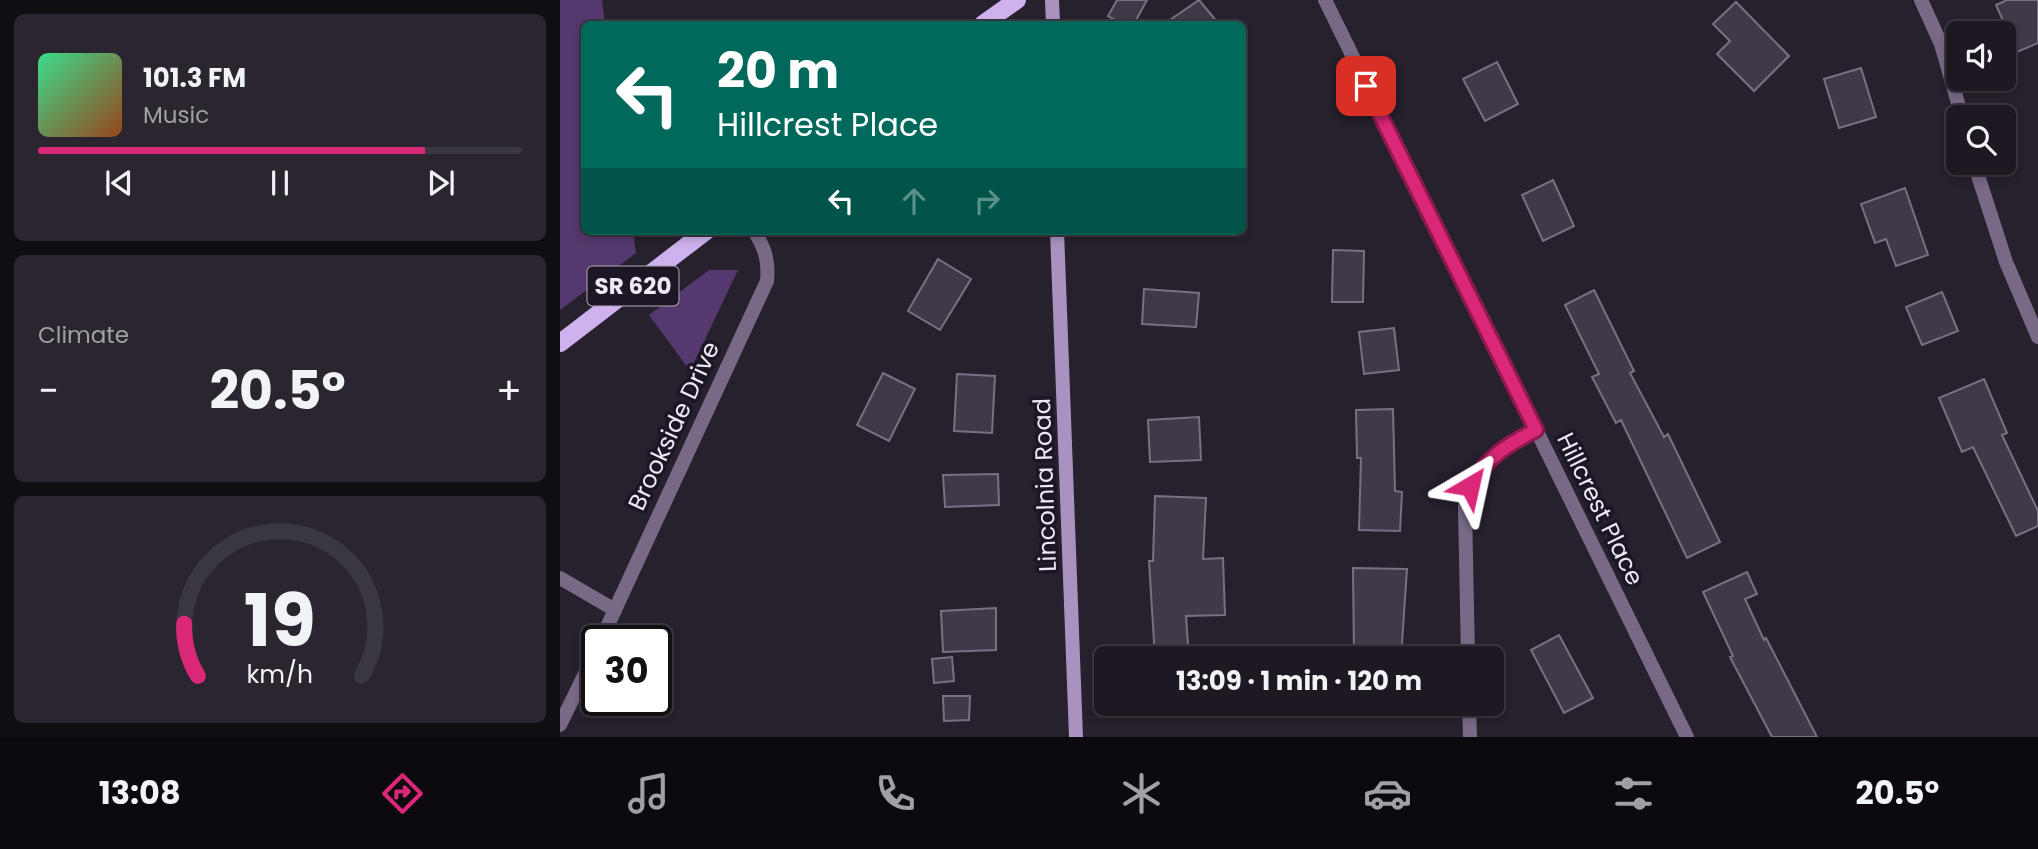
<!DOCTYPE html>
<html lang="en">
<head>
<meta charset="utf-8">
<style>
	body { margin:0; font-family:Poppins,sans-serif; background:#2a252f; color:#f1f3f6; height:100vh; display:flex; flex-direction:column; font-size:26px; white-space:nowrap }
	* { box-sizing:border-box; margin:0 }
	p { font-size:23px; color:#a0a0a5 }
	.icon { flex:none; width:38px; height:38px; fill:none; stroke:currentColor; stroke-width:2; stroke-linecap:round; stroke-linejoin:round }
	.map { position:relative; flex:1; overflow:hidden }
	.side { display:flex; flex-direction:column; gap:14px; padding:14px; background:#100d13; width:560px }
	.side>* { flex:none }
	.guide { position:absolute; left:21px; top:21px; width:665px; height:214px; border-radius:10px; box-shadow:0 4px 10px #0003,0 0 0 2px #3b3740; background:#00695c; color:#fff; overflow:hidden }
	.tools { position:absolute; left:1386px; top:21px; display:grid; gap:14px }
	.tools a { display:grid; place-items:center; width:70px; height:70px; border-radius:10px; background:#1d1822; box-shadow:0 4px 10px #0003,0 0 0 2px #3b3740; font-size:35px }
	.speed { position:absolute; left:21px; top:625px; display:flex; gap:14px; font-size:35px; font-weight:700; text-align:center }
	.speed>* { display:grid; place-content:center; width:91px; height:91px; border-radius:50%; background:#1d1822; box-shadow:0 4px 10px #0003,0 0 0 2px #3b3740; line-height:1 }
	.speed .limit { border:4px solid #111; border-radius:10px; background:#fff; color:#111 }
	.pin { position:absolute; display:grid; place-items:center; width:60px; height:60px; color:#fff; margin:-30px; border-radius:14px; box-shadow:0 4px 10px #0006 }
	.me { position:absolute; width:77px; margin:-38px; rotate:36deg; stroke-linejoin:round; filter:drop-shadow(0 0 5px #0008) }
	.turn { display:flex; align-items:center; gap:24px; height:147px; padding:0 21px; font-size:32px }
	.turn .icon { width:91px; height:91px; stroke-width:2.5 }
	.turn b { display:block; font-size:49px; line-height:60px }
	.lanes { display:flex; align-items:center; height:66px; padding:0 21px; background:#0003; justify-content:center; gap:35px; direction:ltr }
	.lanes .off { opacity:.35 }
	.big { font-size:52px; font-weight:700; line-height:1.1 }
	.side .widget { flex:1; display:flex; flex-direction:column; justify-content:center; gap:10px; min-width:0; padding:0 24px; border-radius:10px; background:#2a252f }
	.side .dial { align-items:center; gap:0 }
	.dial svg { height:182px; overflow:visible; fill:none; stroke:#3b3740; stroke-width:7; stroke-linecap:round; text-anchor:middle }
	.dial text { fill:#f1f3f6; stroke:none }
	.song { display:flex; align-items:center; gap:21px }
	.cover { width:84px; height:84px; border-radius:10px; background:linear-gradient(135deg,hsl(150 70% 55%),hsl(20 70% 35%)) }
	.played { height:7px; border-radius:4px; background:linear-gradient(90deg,#db2777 80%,#3b3740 80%) }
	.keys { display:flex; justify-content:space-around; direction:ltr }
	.heat { display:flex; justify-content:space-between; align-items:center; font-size:38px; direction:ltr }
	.trip { position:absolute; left:534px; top:646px; width:410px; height:70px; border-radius:10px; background:#1d1822; box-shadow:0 4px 10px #0003,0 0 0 2px #3b3740; font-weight:700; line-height:70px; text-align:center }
	.tab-bar { display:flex; height:112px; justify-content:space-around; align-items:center; background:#0c0a0e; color:#a0a0a5 }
	.tab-bar .icon { width:49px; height:49px }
	.tab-bar .current { color:#db2777 }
	.tab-bar b { font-size:32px; color:#f1f3f6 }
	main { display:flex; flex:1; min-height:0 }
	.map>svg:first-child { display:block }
	.green { fill:#55386d }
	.building { fill:#403948; stroke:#797182; stroke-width:2 }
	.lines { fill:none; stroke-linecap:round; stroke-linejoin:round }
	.service { stroke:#786a87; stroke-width:14 }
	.minor { stroke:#786a87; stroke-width:14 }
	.tertiary { stroke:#786a87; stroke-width:14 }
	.secondary { stroke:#a992c0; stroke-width:14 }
	.primary { stroke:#cfb1ed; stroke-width:18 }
	.route-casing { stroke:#8e194d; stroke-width:18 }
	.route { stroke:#db2777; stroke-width:12 }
	.labels { text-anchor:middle; stroke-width:7; stroke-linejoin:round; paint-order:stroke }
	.shield { fill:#1d1624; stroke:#afaab5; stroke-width:2 }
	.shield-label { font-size:23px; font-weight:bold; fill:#eee9f3 }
	.street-label { font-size:24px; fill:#eee9f3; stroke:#1d1624 }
</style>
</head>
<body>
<main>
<section class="side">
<div class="widget">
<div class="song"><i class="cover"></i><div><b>101.3 FM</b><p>Music</p></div></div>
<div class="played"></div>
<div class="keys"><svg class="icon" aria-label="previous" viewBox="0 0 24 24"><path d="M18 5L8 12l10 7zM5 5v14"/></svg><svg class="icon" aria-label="pause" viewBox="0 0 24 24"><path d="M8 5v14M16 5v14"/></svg><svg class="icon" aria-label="next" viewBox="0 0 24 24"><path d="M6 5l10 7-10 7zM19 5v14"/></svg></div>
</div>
<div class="widget"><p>Climate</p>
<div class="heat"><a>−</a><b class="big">20.5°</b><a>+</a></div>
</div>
<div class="widget dial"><svg viewBox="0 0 100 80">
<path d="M14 69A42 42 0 1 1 86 69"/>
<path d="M14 69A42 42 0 0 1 8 46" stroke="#db2777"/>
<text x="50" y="56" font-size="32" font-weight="700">19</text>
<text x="50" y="72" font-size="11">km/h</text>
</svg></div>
</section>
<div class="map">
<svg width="1478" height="737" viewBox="0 0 1478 737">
	<rect width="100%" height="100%" fill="#27202d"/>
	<path class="green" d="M0,0H42L45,24H24V231H73L76,253L0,310Z
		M149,270H178L130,371L89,315Z"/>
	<path class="building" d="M557,0H587L574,24H562L548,16Z
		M639,0L659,24H604Z
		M1447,0H1478V43L1457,52L1436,5Z
		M1176,2L1229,56L1194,91L1157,54L1170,41L1153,24Z
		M937,62L958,104L925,121L903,79Z
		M1301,68L1316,117L1279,128L1264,79Z
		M993,180L1014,226L983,241L962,195Z
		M1345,188L1368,255L1336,266L1326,239L1315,243L1301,204Z
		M773,250L804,251L803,302H772Z
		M378,259L411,279L380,330L348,311Z
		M584,289L639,293L636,327L582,324Z
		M1034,290L1074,371L1070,373L1104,437L1108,434L1160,542L1127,558L1061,420L1056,423L1032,377L1039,374L1005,305Z
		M1382,292L1398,331L1362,345L1346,307Z
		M834,328L839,370L804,374L799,332Z
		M323,373L355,389L329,441L297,425Z
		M397,374L435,376L432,433L394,431Z
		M1424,379L1447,433L1442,435L1478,511V526L1456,536L1413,447L1402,452L1379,398Z
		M833,409L835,491L842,492L840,531L799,530L801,458H797L796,410Z
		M639,417L641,460L590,462L588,420Z
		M438,474L439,505L385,507L383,475Z
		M595,496L646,498L643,559L663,558L665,615L626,616L629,658H595L589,561H593Z
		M793,568L847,569L841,658H794Z
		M1187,572L1197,594L1185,599L1204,640L1206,638L1257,737H1212L1170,657L1173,656L1143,592Z
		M436,608V650L383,652L381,611Z
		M999,635L1033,698L1004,713L971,650Z
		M392,657L394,681L374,683L372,659Z
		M383,696H410L409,720L384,721Z"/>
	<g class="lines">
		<path class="service" d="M0,578L55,610"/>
		<path class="minor" d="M765,0L1127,737
			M1361,0L1381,44L1402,117
			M1414,163L1446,262L1478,337
			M908,658L905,507C916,462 936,450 976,430
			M909,704L910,737"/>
		<path class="tertiary" d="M41,640L207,281C209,261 205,248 194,231
			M0,725L37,649"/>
		<path class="secondary" d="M492,0L493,24
			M497,231L516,737"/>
		<path class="primary" d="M423,24L457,0
			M0,343L146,231"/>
	</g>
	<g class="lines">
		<g class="route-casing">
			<path id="route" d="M806,86L976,430C947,445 927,457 910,486"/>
		</g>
		<use href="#route" class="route"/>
	</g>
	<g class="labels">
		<rect class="shield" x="27.5" y="266.5" width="91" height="39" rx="5"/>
		<g class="shield-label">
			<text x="73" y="294">SR 620</text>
		</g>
		<g class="street-label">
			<text transform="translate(114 426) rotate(-65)" y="8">Brookside Drive</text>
			<text transform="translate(485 485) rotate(-92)" y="8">Lincolnia Road</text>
			<text transform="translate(1040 509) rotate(64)" y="8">Hillcrest Place</text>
		</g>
	</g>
</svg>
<div class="tools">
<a><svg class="icon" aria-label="sound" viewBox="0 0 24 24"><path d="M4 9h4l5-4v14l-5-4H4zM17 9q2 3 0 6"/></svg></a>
<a><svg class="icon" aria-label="search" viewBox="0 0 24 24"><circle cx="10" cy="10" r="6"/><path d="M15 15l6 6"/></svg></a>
</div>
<div class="speed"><div class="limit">30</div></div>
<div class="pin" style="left:806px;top:86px;background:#d93025"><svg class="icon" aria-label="arrive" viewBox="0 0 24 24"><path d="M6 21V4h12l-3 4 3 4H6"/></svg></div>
<svg class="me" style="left:910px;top:486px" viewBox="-20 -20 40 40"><path d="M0-17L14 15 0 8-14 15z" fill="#db2777" stroke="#fff" stroke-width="4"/></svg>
<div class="trip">13:09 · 1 min · 120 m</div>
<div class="guide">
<div class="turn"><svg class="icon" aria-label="left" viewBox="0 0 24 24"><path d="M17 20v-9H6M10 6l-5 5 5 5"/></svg><div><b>20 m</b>Hillcrest Place</div></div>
<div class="lanes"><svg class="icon" aria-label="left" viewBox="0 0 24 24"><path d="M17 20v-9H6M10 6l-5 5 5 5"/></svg><svg class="icon off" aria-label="ahead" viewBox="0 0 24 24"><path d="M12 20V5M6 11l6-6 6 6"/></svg><svg class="icon off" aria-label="right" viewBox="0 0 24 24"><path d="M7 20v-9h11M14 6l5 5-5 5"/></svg></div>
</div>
</div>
</main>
<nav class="tab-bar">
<b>13:08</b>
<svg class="icon current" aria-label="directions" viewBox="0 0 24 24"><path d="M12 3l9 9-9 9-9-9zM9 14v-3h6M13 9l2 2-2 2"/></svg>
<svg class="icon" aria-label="music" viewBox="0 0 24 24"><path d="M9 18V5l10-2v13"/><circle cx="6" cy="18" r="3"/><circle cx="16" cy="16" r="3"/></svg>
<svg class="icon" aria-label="phone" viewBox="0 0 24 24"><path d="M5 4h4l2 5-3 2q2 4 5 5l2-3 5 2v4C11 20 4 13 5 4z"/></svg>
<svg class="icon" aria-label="climate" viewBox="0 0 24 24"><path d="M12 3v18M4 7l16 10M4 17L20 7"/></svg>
<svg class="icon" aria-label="car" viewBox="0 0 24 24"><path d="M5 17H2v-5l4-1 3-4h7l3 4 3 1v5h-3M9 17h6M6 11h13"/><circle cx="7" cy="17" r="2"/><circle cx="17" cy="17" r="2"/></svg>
<svg class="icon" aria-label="filters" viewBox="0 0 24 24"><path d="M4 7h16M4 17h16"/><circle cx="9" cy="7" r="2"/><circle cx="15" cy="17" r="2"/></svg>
<b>20.5°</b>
</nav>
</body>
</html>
